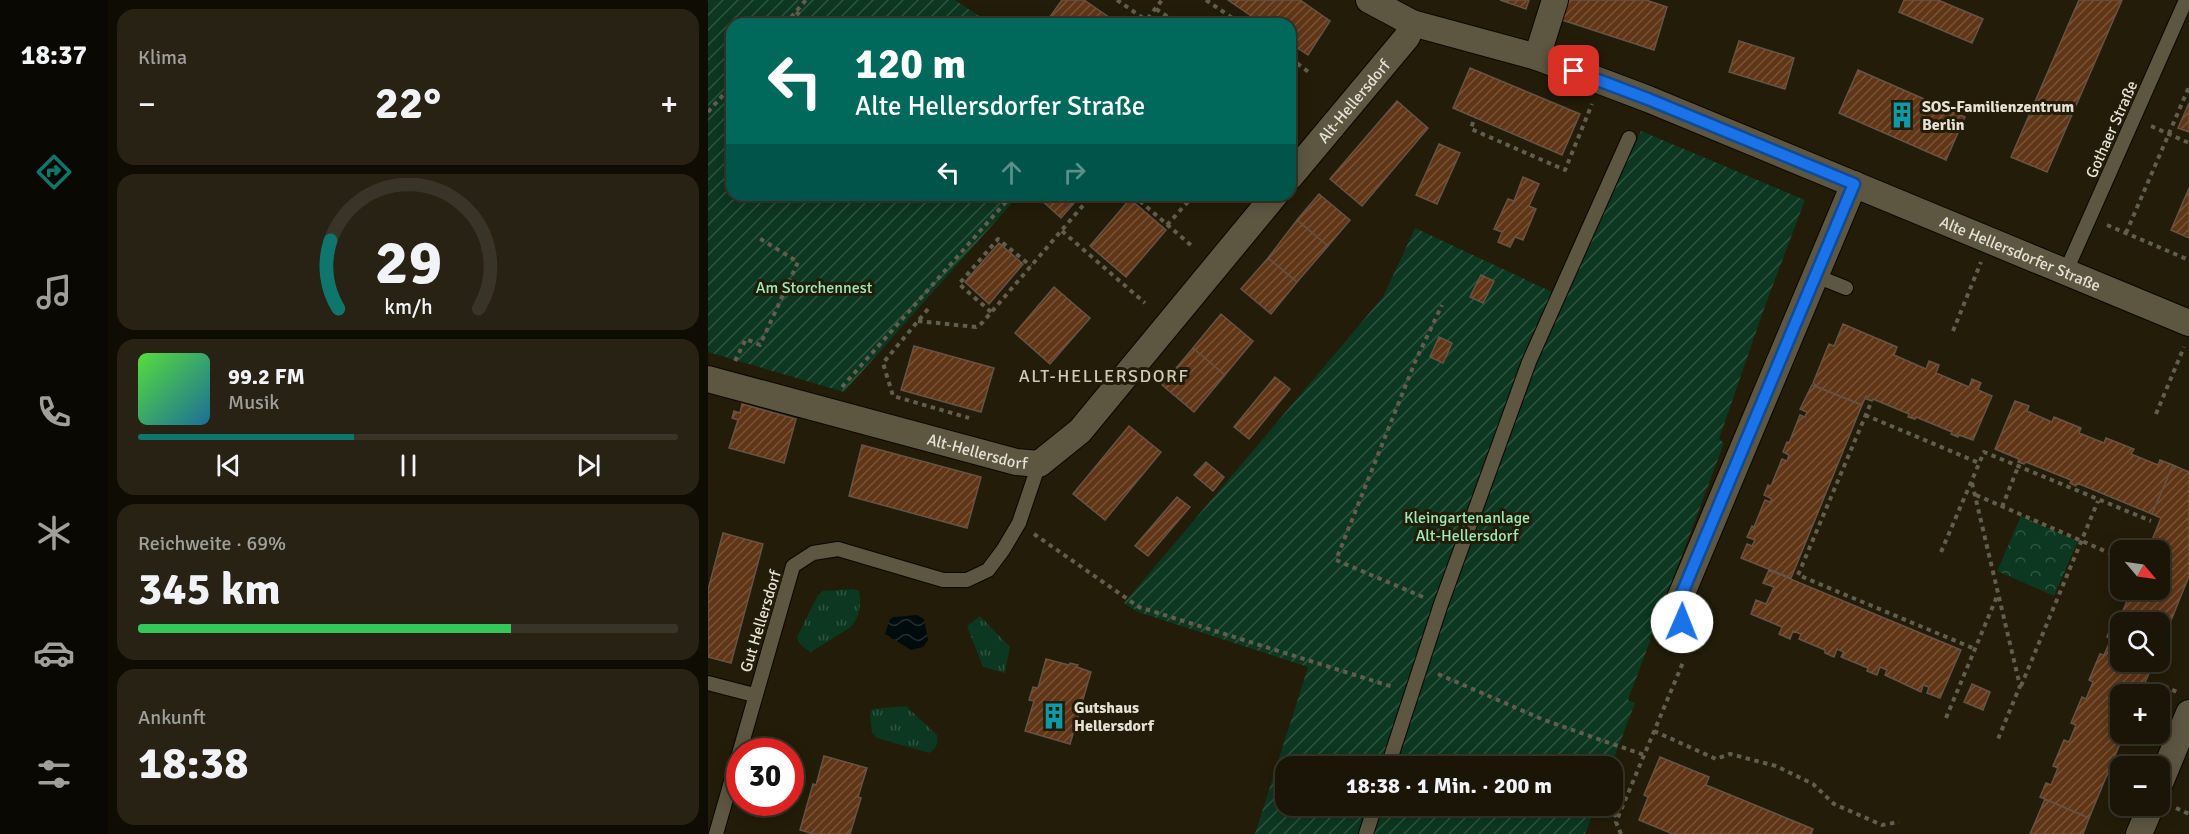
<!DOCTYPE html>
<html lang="de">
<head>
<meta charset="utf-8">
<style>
	body { margin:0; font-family:Signika,sans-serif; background:#272214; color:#f1f3f6; height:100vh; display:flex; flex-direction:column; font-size:22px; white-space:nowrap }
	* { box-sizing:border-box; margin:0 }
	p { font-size:20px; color:#9f9f9b }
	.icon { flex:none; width:33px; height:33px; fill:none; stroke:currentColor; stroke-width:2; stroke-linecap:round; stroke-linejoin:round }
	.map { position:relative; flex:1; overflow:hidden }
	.panel { display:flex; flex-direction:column; gap:9px; padding:9px; background:#0e0c03; width:600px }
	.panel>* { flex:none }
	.hud { position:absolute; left:18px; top:18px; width:570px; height:183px; border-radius:18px; box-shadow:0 3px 15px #0003,0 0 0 2px #383428; background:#00695c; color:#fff; overflow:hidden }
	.needle { width:39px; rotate:119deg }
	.tools { position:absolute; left:1402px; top:540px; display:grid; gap:12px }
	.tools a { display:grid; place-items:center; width:60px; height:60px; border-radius:12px; background:#1a1506; box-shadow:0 3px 15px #0003,0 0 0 2px #383428; font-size:30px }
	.speed { position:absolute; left:18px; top:738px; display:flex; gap:12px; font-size:30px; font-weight:700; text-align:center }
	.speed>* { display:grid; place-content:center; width:78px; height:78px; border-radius:50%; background:#1a1506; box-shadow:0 3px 15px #0003,0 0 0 2px #383428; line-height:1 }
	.speed .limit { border:9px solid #d22; background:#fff; color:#111 }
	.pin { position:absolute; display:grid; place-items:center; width:51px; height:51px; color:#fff; margin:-26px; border-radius:12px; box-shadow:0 3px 9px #0006 }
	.me { position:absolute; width:66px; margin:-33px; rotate:1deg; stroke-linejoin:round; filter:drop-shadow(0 0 4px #0008) }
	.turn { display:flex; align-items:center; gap:21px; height:126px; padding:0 30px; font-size:27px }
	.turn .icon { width:78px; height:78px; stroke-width:2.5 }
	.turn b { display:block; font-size:42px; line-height:51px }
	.lanes { display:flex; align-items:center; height:57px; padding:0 30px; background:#0003; justify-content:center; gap:30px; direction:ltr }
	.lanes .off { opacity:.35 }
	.big { font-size:45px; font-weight:700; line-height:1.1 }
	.panel .card { flex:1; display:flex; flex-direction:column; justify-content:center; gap:9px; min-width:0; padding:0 21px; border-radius:18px; background:#272214 }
	.panel .dial { align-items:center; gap:0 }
	.dial svg { height:156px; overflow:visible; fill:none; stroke:#383428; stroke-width:7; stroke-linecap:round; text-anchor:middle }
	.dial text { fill:#f1f3f6; stroke:none }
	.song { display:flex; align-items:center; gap:18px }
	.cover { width:72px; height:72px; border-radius:9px; background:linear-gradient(135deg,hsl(110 70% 55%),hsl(200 70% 35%)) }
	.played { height:6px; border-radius:3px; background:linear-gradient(90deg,#0f766e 40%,#383428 40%) }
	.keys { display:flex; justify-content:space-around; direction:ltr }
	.heat { display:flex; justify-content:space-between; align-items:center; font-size:33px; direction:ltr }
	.charge { height:9px; border-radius:4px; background:linear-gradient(90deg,#34c759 69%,#383428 0) }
	.trip { position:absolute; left:567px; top:756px; width:348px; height:60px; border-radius:18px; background:#1a1506; box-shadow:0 3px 15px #0003,0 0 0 2px #383428; font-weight:700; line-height:60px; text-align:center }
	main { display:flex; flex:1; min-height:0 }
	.dock { display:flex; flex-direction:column; width:108px; justify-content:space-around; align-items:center; background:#0a0802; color:#9f9f9b }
	.dock .icon { width:42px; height:42px }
	.dock .active { color:#0f766e }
	.dock b { font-size:27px; color:#f1f3f6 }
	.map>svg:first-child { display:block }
	.grass { fill:url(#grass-tufts) }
	.park { fill:url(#park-crowns) }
	.garden { fill:url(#garden-furrows) }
	.water { fill:url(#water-waves) }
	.building { fill:url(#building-hatch); stroke:#675346; stroke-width:1.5 }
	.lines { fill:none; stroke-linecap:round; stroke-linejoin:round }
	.lane-casing { stroke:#0c0600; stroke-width:16 }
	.street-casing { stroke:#0c0600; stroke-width:28 }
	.path { stroke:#635d4c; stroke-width:4; stroke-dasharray:4.5 4.5; stroke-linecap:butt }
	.lane { stroke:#5d5641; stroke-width:14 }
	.street { stroke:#5d5641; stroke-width:26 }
	.route-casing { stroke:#114b97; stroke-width:15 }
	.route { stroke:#1a73e8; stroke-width:10 }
	.labels { text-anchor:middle; stroke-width:6; stroke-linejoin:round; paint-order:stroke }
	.street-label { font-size:16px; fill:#e6e1d5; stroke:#221c08 }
	.poi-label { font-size:16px; font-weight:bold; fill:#e6e1d5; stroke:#221c08; text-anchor:start }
	.park-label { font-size:16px; fill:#9ceab8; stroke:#221c08 }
	.neighbourhood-label { font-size:18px; letter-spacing:1.5px; fill:#d1c9b1; stroke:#221c08 }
</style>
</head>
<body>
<main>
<nav class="dock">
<b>18:37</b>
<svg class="icon active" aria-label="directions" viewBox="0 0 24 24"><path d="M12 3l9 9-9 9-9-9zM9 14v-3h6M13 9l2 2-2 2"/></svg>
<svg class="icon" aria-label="music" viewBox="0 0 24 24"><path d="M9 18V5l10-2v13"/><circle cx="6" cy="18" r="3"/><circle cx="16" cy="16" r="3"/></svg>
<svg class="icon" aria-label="phone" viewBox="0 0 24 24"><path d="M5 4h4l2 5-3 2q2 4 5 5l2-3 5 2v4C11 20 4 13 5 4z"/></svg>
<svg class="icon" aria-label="climate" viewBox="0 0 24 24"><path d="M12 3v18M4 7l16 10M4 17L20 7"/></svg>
<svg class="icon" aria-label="car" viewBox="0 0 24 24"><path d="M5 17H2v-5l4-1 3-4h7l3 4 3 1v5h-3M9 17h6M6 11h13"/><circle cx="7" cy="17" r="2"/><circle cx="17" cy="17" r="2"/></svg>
<svg class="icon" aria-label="filters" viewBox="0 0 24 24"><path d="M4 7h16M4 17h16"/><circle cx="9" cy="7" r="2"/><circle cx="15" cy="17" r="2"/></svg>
</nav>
<section class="panel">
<div class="card"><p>Klima</p>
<div class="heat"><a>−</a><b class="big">22°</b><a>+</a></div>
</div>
<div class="card dial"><svg viewBox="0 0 100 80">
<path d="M14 69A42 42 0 1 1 86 69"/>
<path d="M14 69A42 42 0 0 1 10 34" stroke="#0f766e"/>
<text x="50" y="56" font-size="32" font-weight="700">29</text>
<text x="50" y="72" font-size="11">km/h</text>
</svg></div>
<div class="card">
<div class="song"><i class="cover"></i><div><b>99.2 FM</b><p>Musik</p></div></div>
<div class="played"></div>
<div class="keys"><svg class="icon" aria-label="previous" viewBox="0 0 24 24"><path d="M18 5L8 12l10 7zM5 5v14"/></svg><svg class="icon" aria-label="pause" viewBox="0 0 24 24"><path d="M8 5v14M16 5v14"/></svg><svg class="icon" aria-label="next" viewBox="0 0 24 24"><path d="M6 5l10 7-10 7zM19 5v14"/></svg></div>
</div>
<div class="card"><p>Reichweite · 69%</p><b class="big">345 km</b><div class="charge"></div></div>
<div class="card"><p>Ankunft</p><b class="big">18:38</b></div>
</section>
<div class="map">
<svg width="1481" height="834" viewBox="0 0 1481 834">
	<defs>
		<pattern id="grass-tufts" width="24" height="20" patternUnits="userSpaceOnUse" patternTransform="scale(1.5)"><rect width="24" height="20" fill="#0c3720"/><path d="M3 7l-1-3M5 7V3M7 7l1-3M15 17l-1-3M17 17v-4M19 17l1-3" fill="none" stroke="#2f5440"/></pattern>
		<pattern id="park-crowns" width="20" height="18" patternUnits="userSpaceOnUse" patternTransform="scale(1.5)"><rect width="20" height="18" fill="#0c3720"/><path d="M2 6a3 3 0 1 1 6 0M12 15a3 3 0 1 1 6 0" fill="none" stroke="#2f5440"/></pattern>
		<pattern id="garden-furrows" width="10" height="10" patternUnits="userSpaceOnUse" patternTransform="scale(1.5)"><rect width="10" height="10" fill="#0c3720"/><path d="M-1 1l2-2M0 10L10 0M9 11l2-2" fill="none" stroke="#2f5440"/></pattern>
		<pattern id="water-waves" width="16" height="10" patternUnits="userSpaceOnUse" patternTransform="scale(1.5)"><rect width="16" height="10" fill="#000b0e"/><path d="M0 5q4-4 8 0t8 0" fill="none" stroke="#252e30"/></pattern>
		<pattern id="building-hatch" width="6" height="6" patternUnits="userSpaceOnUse" patternTransform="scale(1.5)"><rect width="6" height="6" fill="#603617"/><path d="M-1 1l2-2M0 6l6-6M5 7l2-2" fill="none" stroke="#775338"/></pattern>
	</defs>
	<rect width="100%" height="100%" fill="#221c08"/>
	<path class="grass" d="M145,589L151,591C154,602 151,619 143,627L103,652C96,648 91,645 89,637L110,595L115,591Z
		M272,616L302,647L297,673L275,667L259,626Z
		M198,706L229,735C231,744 228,748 221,753L169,738L164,733L162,715L164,709Z"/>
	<path class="park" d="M1313,516L1370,541L1346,596L1289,571Z"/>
	<path class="garden" d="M0,0H247L283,24H24V195H311L136,392L0,352Z
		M933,131L1097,200L1056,309L1011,439L1016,443L920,700L927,703L903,766H578V806H888L877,834H547L600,667L430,612L416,603L675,297L707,228L844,292L915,135L929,141Z"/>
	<path class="water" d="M209,615L216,619L220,640L215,647L203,650L177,634L182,619L186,617Z"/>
	<path class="building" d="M354,0H376L411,24H349L341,18Z
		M520,0H592L622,21L600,55L582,43V24H555Z
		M792,0H821L818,9Z
		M860,0H938L959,7L946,50L854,20Z
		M1196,0H1230L1275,19L1264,43L1191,12Z
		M1371,0H1414L1339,172L1303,157Z
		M1031,41L1086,58L1077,89L1021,72Z
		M762,68L872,114L854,155L745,108Z
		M1150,70L1257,117L1238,160L1131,113Z
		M689,101L720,128L654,206L622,179Z
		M1481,103V132L1470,128Z
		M731,144L752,153L729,204L708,195Z
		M815,177L831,184L821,206L828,209L815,240L807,237L802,247L790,242L794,232L786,229L800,199L806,201Z
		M1481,188V238L1463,230Z
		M611,194L642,220L620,246L589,220Z
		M334,195H373L353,218L331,198Z
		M422,199L458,230L418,277L382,246Z
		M589,220L620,246L589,282L560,258Z
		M291,243L315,264L281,304L257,282Z
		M560,258L589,282L563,314L533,289Z
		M773,275L786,281L775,303L762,297Z
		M346,287L382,318L342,364L307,333Z
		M513,314L545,341L517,375L485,348Z
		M1135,324L1189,347L1186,355L1218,369L1221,361L1231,365L1228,373L1261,387L1264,379L1273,383L1270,390L1284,396L1265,440L1251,435L1250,437L1243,434L1244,432L1208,417L1207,419L1200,417L1201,414L1165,399L1164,401L1158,399L1160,397L1158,396L1154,405L1110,387L1105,383L1121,344L1126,346Z
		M731,337L744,343L735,363L722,357Z
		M206,346L286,368L273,412L193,390Z
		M485,348L517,375L486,412L454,385Z
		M567,377L582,389L541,439L526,427Z
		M1104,385L1154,405L1083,578L1033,558L1039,544L1044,546L1047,540L1039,537L1044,526L1046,527L1057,500L1062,502L1064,499L1056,495L1060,485L1063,486L1074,459L1079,461L1081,455L1075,452L1079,442L1081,443L1092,415L1097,417L1099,412L1092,409Z
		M1307,401L1321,406L1319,411L1344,422L1346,417L1373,428L1371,433L1396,443L1398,438L1426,449L1423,454L1450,465L1452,460L1465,465L1444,514L1369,483L1368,486L1362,483L1363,480L1318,462L1316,464L1310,462L1311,459L1287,449Z
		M34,404L88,419L76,463L21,448L30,420L24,418L26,411L32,413Z
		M421,426L453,452L397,520L365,494Z
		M154,445L273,477L259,528L141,496Z
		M498,462L516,477L505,491L486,475Z
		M1465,465L1481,472V576L1453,645L1452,622H1413V628L1408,626L1424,590H1452V550H1440L1453,518L1444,514Z
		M469,497L482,507L440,556L427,546Z
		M15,533L55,544L23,663L0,657V590Z
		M1061,570L1253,650L1232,698L1219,693L1221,687L1215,685L1213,692L1177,675L1179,670L1172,667L1169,675L1159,671L1160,668L1133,657L1136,652L1129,649L1126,657L1117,653V650L1091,639L1093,634L1085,631L1082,639L1071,634L1074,627L1043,614L1048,600L1058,604L1066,587L1055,583Z
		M1404,624L1413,628V662H1446L1432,694H1413V734H1416L1381,818L1332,797L1338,783L1343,785L1350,768L1345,766L1356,740L1361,742L1368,725L1363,723L1374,697L1378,699L1385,682L1381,680L1392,654L1396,655L1403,639L1399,637Z
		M338,659L361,665L362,663L370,665L369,667L383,672L362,744L317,731L326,701L321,700L325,687L330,688Z
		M1264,684L1282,692L1275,710L1256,702Z
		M116,756L159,768L150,797L153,798L142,834H106L92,830L105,784L108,785Z
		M952,757L1001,777L998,785L1105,829L1103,834H965L931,820L940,797L936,795Z
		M1337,799L1381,818L1375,834H1322Z"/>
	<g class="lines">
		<g class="lane-casing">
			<path id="lane" d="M1358,271L1478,0
				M1108,276L1138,288
				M0,683L46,695
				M680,766L733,604L821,362L921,138
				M8,834L85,566L105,553L130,549L235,580H259L280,570L295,550L311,523L331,464
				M658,834L667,806"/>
		</g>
		<g class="street-casing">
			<g id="street">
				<path id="s1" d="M661,0L704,23L829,57L940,99L1481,323"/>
				<path d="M829,57L847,0"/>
				<path id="s2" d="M582,177L699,37L704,23"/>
				<path id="s3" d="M0,379L308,462L331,464L372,431L567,195"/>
				<path d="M983,637L974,623L972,598L1146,184"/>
				<path d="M1452,783L1481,713"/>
				<path d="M1431,834L1443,806"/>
			</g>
		</g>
		<path class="path" d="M409,0L435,18H440L454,0
			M498,0L533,24
			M448,9L471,24
			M88,12L103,24
			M77,24L98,0
			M582,58L602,73
			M0,112L24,85
			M765,122L763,129L857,170L884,104
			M1443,126L1481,143
			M425,195L485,247
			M459,225L486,195
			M1399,225L1481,260
			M354,231L437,303
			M1418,233L1481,87
			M220,309L175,363L185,396L261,418
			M283,312L251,284L290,239L323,266
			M210,321L268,327L274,323L384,195
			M1245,331L1273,262
			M27,361L38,339L52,345L90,262L51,238
			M134,387L304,195
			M1162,405L1090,575L1267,649
			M1448,414L1476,347
			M1157,415L1271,463
			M1264,483L1312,686L1290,739
			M1268,495L1413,558
			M1294,507L1310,467
			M326,534L431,607L685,687
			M1233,552L1276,452L1443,521
			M715,597L628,560L707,362L734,305
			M730,674L836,720L936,755
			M1313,686L1390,501
			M1456,686L1469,692
			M1238,718L1290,594
			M946,731L1008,759L1022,754L1068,766L1105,784L1126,804L1174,825L1191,822
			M888,807L911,817
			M1468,808L1481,814
			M913,834L908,822L976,660"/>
		<use href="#lane" class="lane"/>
		<use href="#street" class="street"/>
	</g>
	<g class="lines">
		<g class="route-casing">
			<path id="route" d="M866,71L940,99L1146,184L972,598L974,622"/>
		</g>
		<use href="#route" class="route"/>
	</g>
	<defs>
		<g id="building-bare" transform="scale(2.07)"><path d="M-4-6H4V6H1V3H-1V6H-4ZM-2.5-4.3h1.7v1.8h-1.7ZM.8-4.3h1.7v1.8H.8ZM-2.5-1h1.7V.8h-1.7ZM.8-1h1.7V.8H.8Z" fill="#0f9aa8" stroke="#221c08" stroke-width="2.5" paint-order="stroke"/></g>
	</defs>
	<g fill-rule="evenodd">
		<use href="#building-bare" x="1194" y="115"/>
		<use href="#building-bare" x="346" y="716"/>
	</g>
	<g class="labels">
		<g class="street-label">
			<text dy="6" stroke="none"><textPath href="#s2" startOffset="99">Alt-Hellersdorf</textPath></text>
			<text transform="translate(1403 129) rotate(-66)" y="6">Gothaer Straße</text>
			<text dy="6" stroke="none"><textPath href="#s1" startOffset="700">Alte Hellersdorfer Straße</textPath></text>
			<text dy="6" stroke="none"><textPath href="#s3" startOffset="279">Alt-Hellersdorf</textPath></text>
			<text transform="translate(52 621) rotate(-73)" y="6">Gut Hellersdorf</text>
		</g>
		<g class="poi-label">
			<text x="1214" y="112">SOS-Familienzentrum<tspan x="1214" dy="18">Berlin</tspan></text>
			<text x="366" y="713">Gutshaus<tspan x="366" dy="18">Hellersdorf</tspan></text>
		</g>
		<g class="park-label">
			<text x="106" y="293">Am Storchennest</text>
			<text x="759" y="523">Kleingartenanlage<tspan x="759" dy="18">Alt-Hellersdorf</tspan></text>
		</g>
		<g class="neighbourhood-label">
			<text x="396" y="382">ALT-HELLERSDORF</text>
		</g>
	</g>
</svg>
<div class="tools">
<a><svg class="needle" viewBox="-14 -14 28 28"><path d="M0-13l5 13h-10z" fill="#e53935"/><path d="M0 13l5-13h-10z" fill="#9f9f9b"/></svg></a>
<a><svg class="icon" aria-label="search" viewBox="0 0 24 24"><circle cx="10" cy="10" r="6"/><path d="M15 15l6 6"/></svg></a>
<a>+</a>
<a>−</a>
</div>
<div class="speed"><div class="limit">30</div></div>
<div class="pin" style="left:866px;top:71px;background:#d93025"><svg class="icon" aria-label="arrive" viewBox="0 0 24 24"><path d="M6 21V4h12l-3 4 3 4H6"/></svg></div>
<svg class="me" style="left:974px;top:622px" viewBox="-20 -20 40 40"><circle r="19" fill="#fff"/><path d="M0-13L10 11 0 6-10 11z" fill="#1a73e8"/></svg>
<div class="trip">18:38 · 1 Min. · 200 m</div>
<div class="hud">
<div class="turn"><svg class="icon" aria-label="left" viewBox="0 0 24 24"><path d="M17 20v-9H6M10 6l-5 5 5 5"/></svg><div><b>120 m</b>Alte Hellersdorfer Straße</div></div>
<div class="lanes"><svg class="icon" aria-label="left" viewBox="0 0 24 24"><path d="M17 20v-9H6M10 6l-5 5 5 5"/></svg><svg class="icon off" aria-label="ahead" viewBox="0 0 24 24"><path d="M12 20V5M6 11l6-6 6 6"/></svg><svg class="icon off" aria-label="right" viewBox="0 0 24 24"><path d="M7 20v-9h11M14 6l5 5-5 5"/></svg></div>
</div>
</div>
</main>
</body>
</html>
